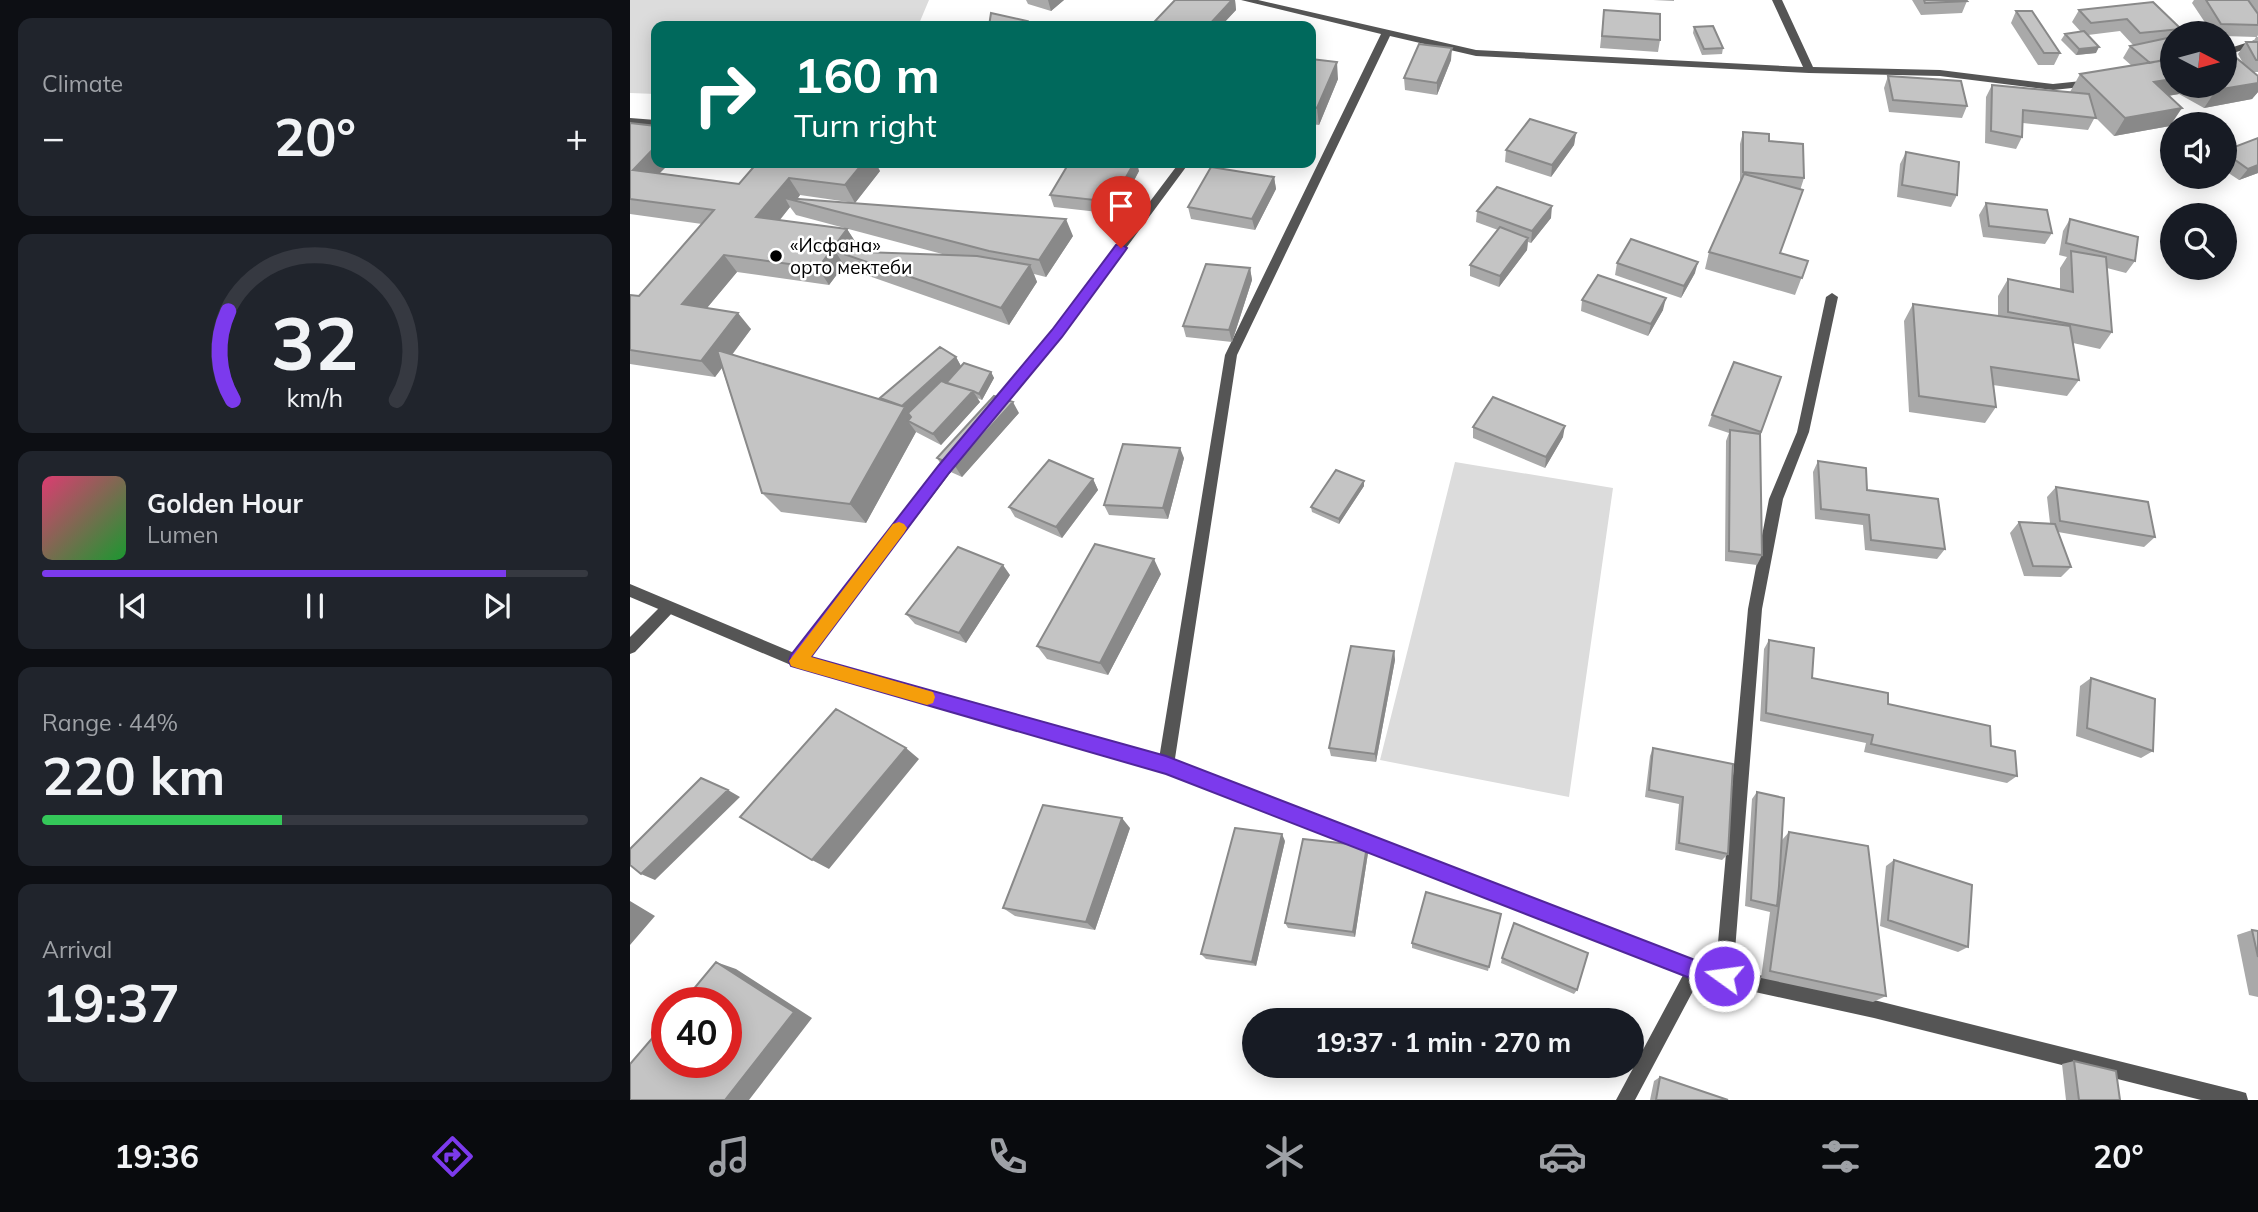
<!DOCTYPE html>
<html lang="en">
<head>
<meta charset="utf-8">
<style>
	body { margin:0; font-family:Mulish,sans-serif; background:#20242c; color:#f1f3f6; height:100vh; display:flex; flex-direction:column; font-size:26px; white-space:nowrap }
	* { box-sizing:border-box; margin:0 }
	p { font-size:23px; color:#9ea1a6 }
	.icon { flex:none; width:38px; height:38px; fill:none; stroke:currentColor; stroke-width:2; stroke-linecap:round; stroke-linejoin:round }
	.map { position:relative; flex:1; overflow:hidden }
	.drawer { display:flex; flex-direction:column; gap:18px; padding:18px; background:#0d0f14; width:630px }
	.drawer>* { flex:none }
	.guide { position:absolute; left:21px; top:21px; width:665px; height:147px; border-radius:14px; box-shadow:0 4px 18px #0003; background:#00695c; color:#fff; overflow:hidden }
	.needle { width:46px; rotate:96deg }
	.fabs { position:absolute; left:1530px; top:21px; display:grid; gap:14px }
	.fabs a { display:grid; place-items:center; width:77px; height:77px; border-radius:50%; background:#171b24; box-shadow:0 4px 18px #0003; font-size:35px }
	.speed { position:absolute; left:21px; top:987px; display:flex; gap:14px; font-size:35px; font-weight:700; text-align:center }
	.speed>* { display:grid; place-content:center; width:91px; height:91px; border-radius:50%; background:#171b24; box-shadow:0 4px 18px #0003; line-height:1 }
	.speed .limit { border:10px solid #d22; background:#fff; color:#111 }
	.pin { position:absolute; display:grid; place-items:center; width:60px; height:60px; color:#fff; margin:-72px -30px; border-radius:50% 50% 50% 0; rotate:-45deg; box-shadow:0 0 7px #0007 }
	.pin .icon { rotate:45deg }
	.me { position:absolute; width:77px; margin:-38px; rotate:284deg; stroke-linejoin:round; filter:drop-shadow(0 0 5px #0008) }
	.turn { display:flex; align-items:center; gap:24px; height:147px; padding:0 28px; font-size:32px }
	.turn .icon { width:91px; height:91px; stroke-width:2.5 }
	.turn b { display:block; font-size:49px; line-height:60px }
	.big { font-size:52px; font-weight:700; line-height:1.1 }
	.drawer .widget { flex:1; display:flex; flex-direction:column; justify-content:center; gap:10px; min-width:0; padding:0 24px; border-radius:14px; background:#20242c }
	.drawer .dial { align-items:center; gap:0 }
	.dial svg { height:182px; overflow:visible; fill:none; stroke:#363941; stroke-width:7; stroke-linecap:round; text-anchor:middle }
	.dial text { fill:#f1f3f6; stroke:none }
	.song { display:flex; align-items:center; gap:21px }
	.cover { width:84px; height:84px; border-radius:10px; background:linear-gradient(135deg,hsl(340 70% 55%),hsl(130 70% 35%)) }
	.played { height:7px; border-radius:4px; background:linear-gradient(90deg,#7c3aed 85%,#363941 85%) }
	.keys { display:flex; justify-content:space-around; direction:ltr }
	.heat { display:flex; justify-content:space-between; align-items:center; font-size:38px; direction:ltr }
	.charge { height:10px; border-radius:5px; background:linear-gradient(90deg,#34c759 44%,#363941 0) }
	.trip { position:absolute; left:612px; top:1008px; width:402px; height:70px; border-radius:35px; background:#171b24; box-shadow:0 4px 18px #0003; font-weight:700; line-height:70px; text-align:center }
	.dock { display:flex; height:112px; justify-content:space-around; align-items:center; background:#090b0e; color:#9ea1a6 }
	.dock .icon { width:49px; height:49px }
	.dock .active { color:#7c3aed }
	.dock b { font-size:32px; color:#f1f3f6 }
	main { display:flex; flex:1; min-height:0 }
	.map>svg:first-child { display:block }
	.green { fill:#dcdcdc }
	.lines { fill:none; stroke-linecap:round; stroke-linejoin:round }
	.service { fill:#555; fill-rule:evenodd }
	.minor { fill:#555; fill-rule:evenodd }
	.tertiary { fill:#555; fill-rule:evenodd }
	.wall { fill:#a9a9a9; fill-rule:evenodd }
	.shaded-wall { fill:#898989 }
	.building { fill:#c4c4c4; stroke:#898989; stroke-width:2 }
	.route { fill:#7c3aed; stroke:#51269a; stroke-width:2 }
	.slow { fill:#f59e0b }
	.poi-dot { fill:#000; stroke:#fff; stroke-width:2.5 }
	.labels { text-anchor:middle; stroke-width:5; stroke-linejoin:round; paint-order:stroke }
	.poi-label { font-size:19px; fill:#000; stroke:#fff; text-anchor:start }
</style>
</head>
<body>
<main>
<section class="drawer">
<div class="widget"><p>Climate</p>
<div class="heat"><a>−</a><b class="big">20°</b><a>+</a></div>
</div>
<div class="widget dial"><svg viewBox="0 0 100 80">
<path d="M14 69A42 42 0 1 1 86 69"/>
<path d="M14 69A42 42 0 0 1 12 30" stroke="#7c3aed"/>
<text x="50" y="56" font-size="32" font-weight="700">32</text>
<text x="50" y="72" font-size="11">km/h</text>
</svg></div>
<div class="widget">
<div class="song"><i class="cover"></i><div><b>Golden Hour</b><p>Lumen</p></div></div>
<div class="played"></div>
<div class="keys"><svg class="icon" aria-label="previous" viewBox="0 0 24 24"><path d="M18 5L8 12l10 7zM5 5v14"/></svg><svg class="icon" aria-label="pause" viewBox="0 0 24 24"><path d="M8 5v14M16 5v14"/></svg><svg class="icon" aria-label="next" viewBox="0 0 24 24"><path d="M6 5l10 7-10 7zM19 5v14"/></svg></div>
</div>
<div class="widget"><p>Range · 44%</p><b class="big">220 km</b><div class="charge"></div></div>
<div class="widget"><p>Arrival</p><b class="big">19:37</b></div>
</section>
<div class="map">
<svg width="1628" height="1100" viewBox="0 0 1628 1100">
	<rect width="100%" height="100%" fill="#fff"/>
	<path class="green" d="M0,0H299L288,26H26V94L0,93Z
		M825,462L983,488L939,797L750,760Z"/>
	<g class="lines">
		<path class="service" d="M0,118L26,120V126L0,124Z"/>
		<path class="minor" d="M611,0H628L846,50L1173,67L1142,0H1152L1183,67L1310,70L1423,84L1461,80L1466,83L1461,86L1423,90L1310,76L1179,73L846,56L760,36L607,355L544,765L542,770L536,773L530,770L528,765L595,355L751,34Z
			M1628,39V45L1594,56V50Z
			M549,163H559L431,336L367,414H357L356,411L357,408L423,330Z
			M1202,293L1208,297L1179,432L1153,499L1132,609L1103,976L1100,982L1094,985L1088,982L1085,976L1118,609L1139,499L1167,432L1196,297Z
			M325,451L330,452L332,456L330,460L173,666L168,668L163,666L161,661L163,656L320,452Z
			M38,602L43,604L45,608L43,612L5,652L0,654V637L33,604Z
			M1065,961L1071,964L1074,970L1071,976L1005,1100H986L1059,964Z"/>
		<path class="tertiary" d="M0,584L169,655L536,757L1065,961L1244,1000L1609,1091L1616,1093L1618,1100H1571L1244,1018L1065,979L536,773L168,668L0,597Z"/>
	</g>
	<path class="wall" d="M396,0H434L421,11L398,4Z
		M545,0H605L606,10L591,26H527L525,21Z
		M1023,0H1044V1Z
		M1282,0H1336L1337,1L1332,13L1291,15Z
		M1564,0H1628V35L1627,37H1628V72H1624L1628,76V92L1622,99L1574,108L1549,94L1538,96L1540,126L1484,136L1465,117L1458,130L1393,123L1392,137L1386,149L1355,143L1356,97L1362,85L1440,92L1450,74L1502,66L1493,58L1500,46L1503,45L1490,31L1458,35L1466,53L1446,55L1431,40L1435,34L1451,32L1442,22L1449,10L1551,29L1548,33H1542V86H1594L1613,63L1608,54L1616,42H1623L1626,37L1594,36V33H1582L1562,3Z
		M974,10L1030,40L1028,52L970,48Z
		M1386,11L1430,53L1424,65H1408L1381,23Z
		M1064,27L1093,48L1092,54L1072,55L1063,33Z
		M681,59L708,79L689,125L681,124Z
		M821,60L807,95L775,90L774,78Z
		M1258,76L1337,106L1332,118L1259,112L1254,88Z
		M0,123L30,173L109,184L127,163L250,171L225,203L170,195L167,199L443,236L416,277L404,274L407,282L379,325L216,268L214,265L199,285L107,272L77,308L121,329L102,355L251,400L250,398L326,357L331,366L361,372L364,378L352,400L347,398L350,402L311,445L286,432L236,523L151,512L132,493L92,368L85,377L0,364V295L9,296L72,224L0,214ZM160,207L166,215L316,255L224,251L228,246L217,229L150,220Z
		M1113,132L1139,141L1174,178L1150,253L1178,261L1165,295L1075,269L1079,252L1110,183V144Z
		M946,133L944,145L921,177L875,162L876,150Z
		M1594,151L1628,173L1609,180L1594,170Z
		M1276,152L1327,195L1321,207L1267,197L1270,164Z
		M509,171L486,214L424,207L420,195Z
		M644,177L646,189L625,230L561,219L558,207Z
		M1356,203L1422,233L1415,244L1353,237L1349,215Z
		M847,211L921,218L901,243L898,242L897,250L869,287L840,276V265L868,230L846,222Z
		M1440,219L1505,261L1496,273L1477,268L1482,332L1470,349L1443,343L1449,380L1437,396L1363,385L1366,407L1355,423L1279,412L1274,321L1283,304L1368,316V296L1378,279L1430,289V268L1437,257L1429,255L1433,231Z
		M987,263L1065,273L1051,298L985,275Z
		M620,268L622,280L602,342L556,337L553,326Z
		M952,300L1033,310L1018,336L951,311Z
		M1151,377L1130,434L1132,555L1127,565L1095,561L1096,441L1099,433L1078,426L1082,415Z
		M389,413L332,477L314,469L307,458Z
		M843,427L933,437L915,468L843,438Z
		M554,458L538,519L479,515L474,505Z
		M1188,461L1237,490L1315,549L1307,559L1235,550L1233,525L1185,519L1183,472Z
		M463,479L468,490L432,538L385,517L379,507Z
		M734,481V486L709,524L682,512L681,507Z
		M1426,487L1525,537L1514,547L1428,532L1441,567L1431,577L1394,576L1380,533L1389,522L1420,523L1417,497Z
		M531,574L478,675L417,659L407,646Z
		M380,575L336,643L285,624L276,614Z
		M1139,640L1182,678L1258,704L1361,746L1387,776L1377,783L1234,752L1236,743L1130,721L1134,649Z
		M764,651L765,660L746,762L701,756L699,748Z
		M1461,678L1523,751L1511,758L1446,736L1450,686Z
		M1023,748L1098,854L1092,860L1045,850L1049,804L1015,797L1020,756Z
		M1127,792L1152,840L1159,832L1256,996L1243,1002L1131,978L1140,912L1115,906L1122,799Z
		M500,828L465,930L385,916L373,908Z
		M655,841L626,966L576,959L571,954Z
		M738,853L725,937L658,928L655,923Z
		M1264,860L1338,947L1328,952L1250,926L1256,866Z
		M871,914L858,971L782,948V943Z
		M1622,930L1628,931V997L1619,995L1607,935Z
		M872,958L947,990L944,994L871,963Z
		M1444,1061L1490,1100H1436L1432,1064Z
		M1030,1077L1098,1100H1020L1024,1081Z"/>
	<path class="shaded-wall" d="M418,0H434L421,11Z
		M602,0H605L606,10L591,26H578Z
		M397,21L399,26H391Z
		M1469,47L1466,53L1446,55L1449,49Z
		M822,48L821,60L807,95V83Z
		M707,62L708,79L689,125L687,108Z
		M1542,79V86H1554L1549,94L1513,100L1524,82Z
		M1628,83V92L1622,99L1574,108L1586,90Z
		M1552,108L1540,126L1484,136L1495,118Z
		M946,133L944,145L921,177L922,165Z
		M26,146V163H40L16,187L3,170Z
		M233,163H246L250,171L225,203L215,185Z
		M504,163H507L509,171L486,214L482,202Z
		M1628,165V173L1609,180L1618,169Z
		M644,177L646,189L625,230L622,219Z
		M159,178L170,195L166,201L155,198L160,207L138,234L126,217Z
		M922,206L921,218L901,243L902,231Z
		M436,219L443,236L416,277L409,260Z
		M217,229L228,246L221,256L205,251L214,265L199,285L188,268Z
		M898,238L897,250L869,287L870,276Z
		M94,255L107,272L66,321L52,304Z
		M1068,262L1065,273L1051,298L1054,286Z
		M400,265L407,282L379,325L371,308Z
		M620,268L622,280L602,342L599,330Z
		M1036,298L1033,310L1018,336L1021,324Z
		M108,313L121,329L85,377L71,361Z
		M326,357L332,368L278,421L286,432L236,523L220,504L272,406Z
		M361,372L364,378L352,400L349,394Z
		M343,391L350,402L311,445L303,434Z
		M383,402L389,413L332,477L325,466Z
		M935,426L933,437L915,468L916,457Z
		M550,448L554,458L538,519L533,508Z
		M463,479L468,490L432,538L426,527Z
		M734,481V486L709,524V519Z
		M524,559L531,574L478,675L470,663Z
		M373,565L380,575L336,643L329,633Z
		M764,651L765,660L746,762L745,754Z
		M276,748L289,759L199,869L182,860Z
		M98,790L110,797L25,880L11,874Z
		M492,818L500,828L465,930L456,922Z
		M652,834L655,841L626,966L622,962Z
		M737,846L738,853L725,937L723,932Z
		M0,901L25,916L0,945Z
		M86,962L106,969L182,1018L119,1100H95Z"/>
	<path class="building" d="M545,0H602L578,26H551L525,21Z
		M1294,0H1336L1337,1L1295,3Z
		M1576,0H1618L1628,14V25L1591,24Z
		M1523,2L1551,29L1510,33L1497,19L1461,23L1449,10Z
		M974,10L1030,14V40L972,36Z
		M1386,11H1402L1430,53H1414Z
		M361,13L397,21L391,26H359Z
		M1083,26L1093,48L1074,49L1064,27Z
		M1454,31L1469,47L1449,49L1435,34Z
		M1542,37V58L1520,63L1500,46Z
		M1616,42H1628V60H1626Z
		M789,44L822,48L807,83L774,78Z
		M1594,50H1597L1628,76V83L1586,90L1577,86H1594Z
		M681,59L707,62L687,108L681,107Z
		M1542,59V79L1524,82L1552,108L1495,118L1450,74Z
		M1258,76L1331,81L1337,106L1263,100Z
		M1362,85L1459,94L1466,118L1393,110L1392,137L1361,131Z
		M900,119L946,133L922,165L876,150Z
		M0,123L26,126V146L3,170L109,184L127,163H233L215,185L159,178L126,217L217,229L188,268L94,255L52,304L108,313L71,361L0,350V295L9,296L84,210L0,199Z
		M1113,132L1139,134V141L1173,144L1174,178L1113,172Z
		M1628,138V165L1618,169L1594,152V151Z
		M1276,152L1329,162L1327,195L1272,185Z
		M439,163H504L482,202L420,195Z
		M581,167L644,177L622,219L558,207Z
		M1114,174L1173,190L1150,253L1178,261L1172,278L1079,252Z
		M867,187L922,206L902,231L847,211Z
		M155,198L436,219L409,260L359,251Z
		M1356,203L1417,210L1422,233L1359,226Z
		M1440,219L1508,237L1505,261L1436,243Z
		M870,227L898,238L870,276L840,265Z
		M1001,239L1068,262L1054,286L987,263Z
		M205,251L347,256L400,265L371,308Z
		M1441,251L1476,257L1482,332L1378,312V279L1443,292Z
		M576,264L620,268L599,330L553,326Z
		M968,275L1036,298L1021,324L952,300Z
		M1283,304L1440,326L1449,380L1361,367L1366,407L1289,396Z
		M310,347L326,357L272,406L250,398Z
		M87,350L275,407L220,504L132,493Z
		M1104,362L1151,377L1131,432L1082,415Z
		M334,363L361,372L349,394L343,391L316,383Z
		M311,381L343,391L303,434L278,421L281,417L278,413Z
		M364,396L383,402L325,466L307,458Z
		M863,397L935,426L916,457L843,427Z
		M1100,430L1130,434L1132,555L1099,551Z
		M493,444L550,448L533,508L474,505Z
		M419,460L463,479L426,527L379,507Z
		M1188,461L1236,468L1237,490L1308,499L1315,549L1241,540L1239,515L1191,509Z
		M706,470L734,481L709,519L681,507Z
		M1426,487L1518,502L1525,537L1430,521Z
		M1389,522L1425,524L1441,567L1403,566Z
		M465,544L524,559L470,663L407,646Z
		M328,547L373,565L329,633L276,614Z
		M1139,640L1184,648L1182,678L1258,693V704L1360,726L1361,746L1385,751L1387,776L1241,744L1243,735L1136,713Z
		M721,646L764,651L745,754L699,748Z
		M1461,678L1525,699L1523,751L1457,728Z
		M206,709L276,748L182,860L110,817Z
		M1023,748L1103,764L1098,854L1049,843L1053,797L1019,790Z
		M71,778L98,790L11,874L0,865V849Z
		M1127,792L1154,798L1149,886L1147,906L1121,900Z
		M413,805L492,818L456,922L373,908Z
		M605,828L652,834L622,962L571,954Z
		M1159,832L1238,846L1256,996L1140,971Z
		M673,839L737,846L723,932L655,923Z
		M1264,860L1342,885L1338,947L1258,920Z
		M796,892L871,914L859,967L782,943Z
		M884,923L958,953L947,990L872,958Z
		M1622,930L1628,931V957Z
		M86,962L164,1012L95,1100H0V1064L37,1021V1062H96V1003H52Z
		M1444,1061L1486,1071L1490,1100H1449Z
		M1030,1077L1098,1100H1026Z"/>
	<path class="route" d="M491,244L497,248L495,251L432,337L319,473L181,657L536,756L1065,960L1101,969L1104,976L1101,983L1094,986L1065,980L536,774L161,666L159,661L161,655L309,465L422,330L486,245Z"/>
	<path class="slow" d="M269,522L274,524L277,528L274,533L181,657L303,692L305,697L303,703L297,705L167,668L161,666L159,661L263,524Z"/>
	<circle class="poi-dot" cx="146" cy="256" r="7"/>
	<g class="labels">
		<g class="poi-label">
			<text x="160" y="252">«Исфана»<tspan x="160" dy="22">орто мектеби</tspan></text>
		</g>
	</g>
</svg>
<div class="fabs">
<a><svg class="needle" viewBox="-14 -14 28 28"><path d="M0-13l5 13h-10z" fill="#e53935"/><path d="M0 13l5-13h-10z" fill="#9ea1a6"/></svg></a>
<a><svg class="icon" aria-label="sound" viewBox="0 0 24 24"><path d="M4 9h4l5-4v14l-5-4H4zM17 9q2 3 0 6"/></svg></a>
<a><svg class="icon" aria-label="search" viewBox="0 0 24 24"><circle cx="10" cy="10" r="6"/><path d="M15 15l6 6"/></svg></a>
</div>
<div class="speed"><div class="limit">40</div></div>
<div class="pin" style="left:491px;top:248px;background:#d93025"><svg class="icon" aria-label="arrive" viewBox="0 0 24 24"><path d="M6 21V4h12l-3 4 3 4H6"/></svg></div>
<svg class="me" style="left:1094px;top:976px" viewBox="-20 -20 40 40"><circle r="17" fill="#7c3aed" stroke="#fff" stroke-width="3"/><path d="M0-11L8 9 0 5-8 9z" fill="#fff"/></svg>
<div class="trip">19:37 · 1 min · 270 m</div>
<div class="guide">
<div class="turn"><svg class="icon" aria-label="right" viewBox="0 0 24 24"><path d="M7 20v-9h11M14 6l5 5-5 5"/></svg><div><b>160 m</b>Turn right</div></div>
</div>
</div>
</main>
<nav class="dock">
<b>19:36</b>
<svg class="icon active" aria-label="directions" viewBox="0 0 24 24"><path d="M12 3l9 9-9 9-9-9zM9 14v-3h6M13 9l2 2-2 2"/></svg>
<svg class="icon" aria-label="music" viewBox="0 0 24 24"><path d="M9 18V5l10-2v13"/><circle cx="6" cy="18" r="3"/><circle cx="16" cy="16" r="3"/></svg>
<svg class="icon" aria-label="phone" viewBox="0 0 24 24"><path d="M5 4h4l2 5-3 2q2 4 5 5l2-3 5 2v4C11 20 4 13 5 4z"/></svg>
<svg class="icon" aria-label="climate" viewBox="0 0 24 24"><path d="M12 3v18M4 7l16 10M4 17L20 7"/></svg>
<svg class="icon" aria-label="car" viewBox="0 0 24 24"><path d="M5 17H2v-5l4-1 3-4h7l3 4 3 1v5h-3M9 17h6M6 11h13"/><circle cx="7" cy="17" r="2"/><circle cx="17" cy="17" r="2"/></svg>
<svg class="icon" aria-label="filters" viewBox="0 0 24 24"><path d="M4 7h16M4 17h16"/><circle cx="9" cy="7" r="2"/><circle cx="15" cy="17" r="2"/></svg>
<b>20°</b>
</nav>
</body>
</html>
